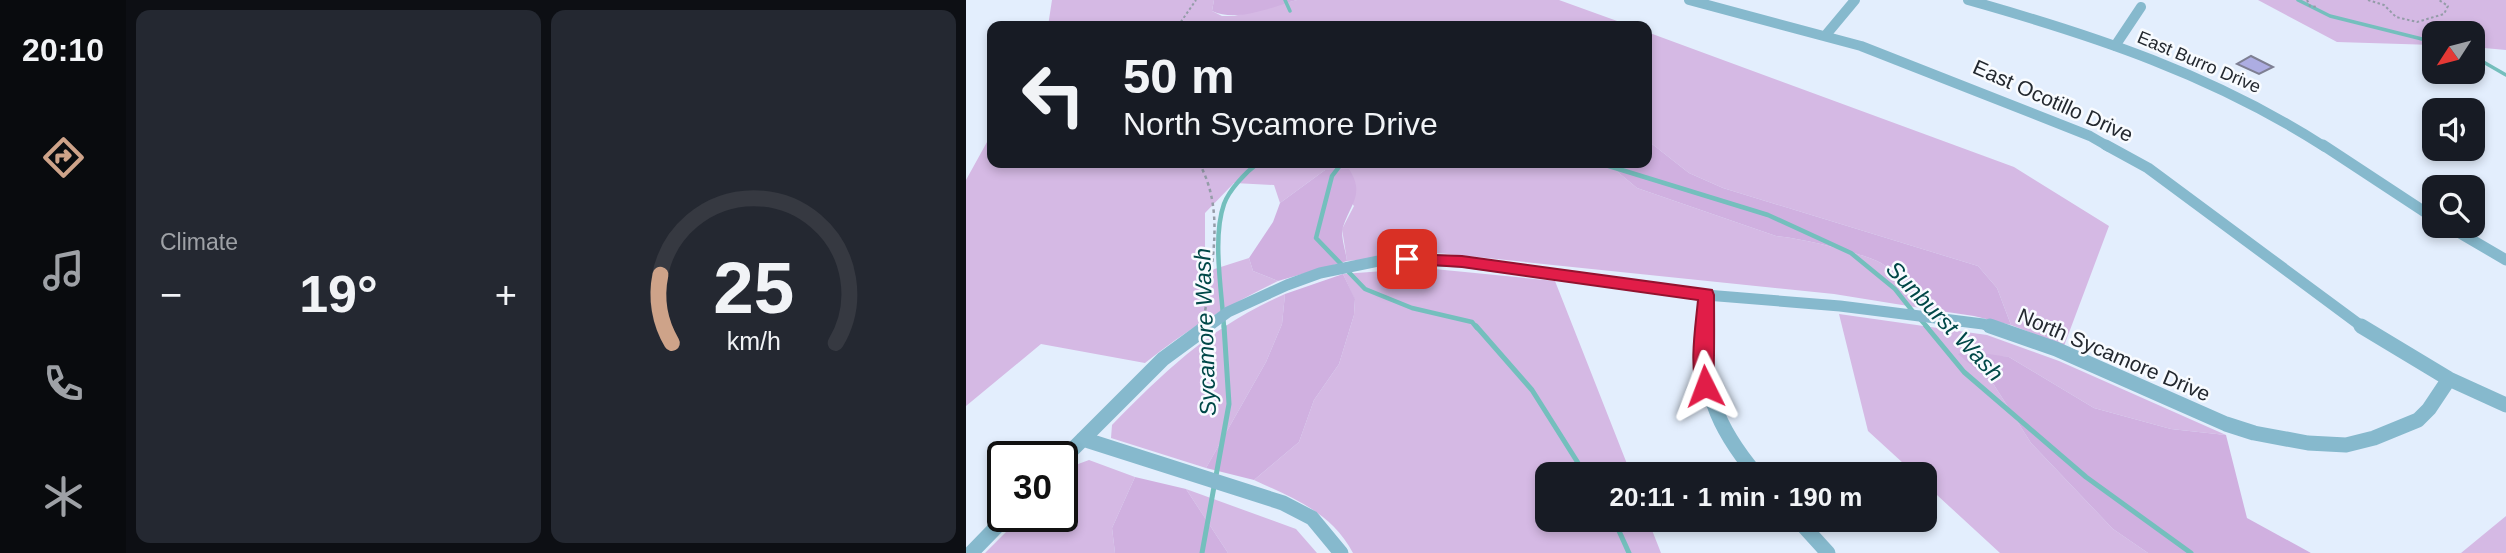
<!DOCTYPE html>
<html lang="en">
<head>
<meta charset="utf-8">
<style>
	body { margin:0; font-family:Arial,sans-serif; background:#242831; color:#f1f3f6; height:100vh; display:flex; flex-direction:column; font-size:26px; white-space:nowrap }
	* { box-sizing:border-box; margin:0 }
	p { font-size:23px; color:#9ea1a6 }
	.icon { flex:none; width:38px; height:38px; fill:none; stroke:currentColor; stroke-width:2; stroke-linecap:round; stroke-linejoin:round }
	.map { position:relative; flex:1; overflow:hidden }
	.panel { display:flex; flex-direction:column; gap:10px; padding:10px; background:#0d0f14; width:840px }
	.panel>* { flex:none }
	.guide { position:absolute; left:21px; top:21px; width:665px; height:147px; border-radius:14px; box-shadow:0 4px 10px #0003; background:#171b24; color:#f1f3f6; overflow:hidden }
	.needle { width:46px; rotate:234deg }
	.controls { position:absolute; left:1456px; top:21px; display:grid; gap:14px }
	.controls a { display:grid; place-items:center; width:63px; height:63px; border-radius:14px; background:#171b24; box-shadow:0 4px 10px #0003; font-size:35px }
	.speed { position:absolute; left:21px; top:441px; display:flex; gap:14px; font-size:35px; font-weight:700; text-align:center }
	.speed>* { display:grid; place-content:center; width:91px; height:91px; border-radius:50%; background:#171b24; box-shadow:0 4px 10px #0003; line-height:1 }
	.speed .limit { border:4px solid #111; border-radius:10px; background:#fff; color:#111 }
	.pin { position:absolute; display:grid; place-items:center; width:60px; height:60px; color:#fff; margin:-30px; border-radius:14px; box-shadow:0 4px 10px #0006 }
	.me { position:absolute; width:77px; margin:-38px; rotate:357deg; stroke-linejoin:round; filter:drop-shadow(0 0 5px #0008) }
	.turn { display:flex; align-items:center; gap:24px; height:147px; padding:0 21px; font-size:32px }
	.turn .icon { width:91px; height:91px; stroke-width:2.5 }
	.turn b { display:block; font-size:49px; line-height:60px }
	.big { font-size:52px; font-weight:600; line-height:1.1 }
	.panel .card { flex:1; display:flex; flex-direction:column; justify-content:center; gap:10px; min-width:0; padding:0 24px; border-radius:14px; background:#242831 }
	.panel .dial { align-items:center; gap:0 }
	.dial svg { height:182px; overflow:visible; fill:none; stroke:#363941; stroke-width:7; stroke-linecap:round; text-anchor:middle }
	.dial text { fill:#f1f3f6; stroke:none }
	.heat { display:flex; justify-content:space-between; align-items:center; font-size:38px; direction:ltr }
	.panel .tiles { flex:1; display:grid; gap:10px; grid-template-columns:repeat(2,1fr) }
	.trip { position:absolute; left:569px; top:462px; width:402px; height:70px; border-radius:14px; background:#171b24; box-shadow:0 4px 10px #0003; font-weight:600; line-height:70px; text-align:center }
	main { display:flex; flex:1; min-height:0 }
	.dock { display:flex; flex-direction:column; width:126px; justify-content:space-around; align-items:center; background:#090b0e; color:#9ea1a6 }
	.dock .icon { width:49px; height:49px }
	.dock .on { color:#cea389 }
	.dock b { font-size:32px; color:#f1f3f6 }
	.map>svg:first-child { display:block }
	.green { fill:#d5b9e4 }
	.forest { fill:#d0b0e0 }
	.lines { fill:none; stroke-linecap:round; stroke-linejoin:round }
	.stream-far2 { stroke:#74bfbd; stroke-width:3.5 }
	.stream-far1 { stroke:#74bfbd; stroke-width:4.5 }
	.stream { stroke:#74bfbd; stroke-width:5 }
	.building { fill:#adade2; stroke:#7e7f93; stroke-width:2 }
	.path-far1 { stroke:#949ca8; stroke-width:2; stroke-dasharray:2.5 2.5; stroke-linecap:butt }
	.path { stroke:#949ca8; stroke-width:2.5; stroke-dasharray:3.5 3.5; stroke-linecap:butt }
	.minor-far2 { stroke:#86b9cd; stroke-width:10 }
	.minor-far1 { stroke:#86b9cd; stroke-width:11 }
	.minor { stroke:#86b9cd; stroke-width:15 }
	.route { fill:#e11d48; stroke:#92132f; stroke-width:2 }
	.labels { text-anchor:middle; stroke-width:5; stroke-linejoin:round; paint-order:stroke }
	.far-street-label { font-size:18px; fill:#23282f; stroke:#f8fbff }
	.street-label { font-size:21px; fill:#23282f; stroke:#f8fbff }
	.water-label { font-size:23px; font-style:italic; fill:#004848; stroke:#f8fbff }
</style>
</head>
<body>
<main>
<nav class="dock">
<b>20:10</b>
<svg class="icon on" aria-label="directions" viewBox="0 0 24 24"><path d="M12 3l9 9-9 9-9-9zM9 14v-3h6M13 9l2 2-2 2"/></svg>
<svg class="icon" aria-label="music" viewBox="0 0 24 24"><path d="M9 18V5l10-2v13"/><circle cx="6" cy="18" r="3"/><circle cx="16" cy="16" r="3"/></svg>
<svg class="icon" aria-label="phone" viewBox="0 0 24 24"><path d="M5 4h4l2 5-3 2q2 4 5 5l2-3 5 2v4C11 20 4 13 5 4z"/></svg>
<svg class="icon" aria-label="climate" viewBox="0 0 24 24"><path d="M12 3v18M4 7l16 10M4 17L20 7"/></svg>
</nav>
<section class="panel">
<div class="tiles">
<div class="card"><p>Climate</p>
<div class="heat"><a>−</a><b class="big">19°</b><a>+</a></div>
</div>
<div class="card dial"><svg viewBox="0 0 100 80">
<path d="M14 69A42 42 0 1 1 86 69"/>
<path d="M14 69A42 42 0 0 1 9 39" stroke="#cea389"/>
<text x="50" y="56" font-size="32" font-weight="700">25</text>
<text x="50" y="72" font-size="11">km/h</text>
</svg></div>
</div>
</section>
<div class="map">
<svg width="1540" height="553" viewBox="0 0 1540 553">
	<rect width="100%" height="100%" fill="#e3eefd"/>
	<path class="green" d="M86,0H248L246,11L256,16H268L331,0H593L665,26H82Z
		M1292,0H1540V50L1507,47V33H1468V45L1371,42Z
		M681,32L1048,167L1143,226L1098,346L1045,325L1031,288L1012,266L757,188L723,173L681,140Z
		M26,133V163H641L671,188L810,236C834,238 894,252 915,263C934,274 948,292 961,309L868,294L472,253L381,261L376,229L388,206L359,170L314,203L308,185L268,183L239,213V272L283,258L287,271L312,281C264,304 221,329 179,363L75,344L0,406V180Z
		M458,268L589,281L665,474H581V520H682L695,553H387C365,512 329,499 288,480L333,442L348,400L373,364L388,315L389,300L377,274Z
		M319,294L316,324L300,362L240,468L145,438L146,425C202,368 245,327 319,294Z
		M873,314L1021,335L1093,361L1260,435L1205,429L1128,408L1043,357L993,354L1028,385L1065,443L1147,529L1182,553H1034L959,484V474H949L902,431Z
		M123,460L169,477L146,528L149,553H19L56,516H96V475L104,467Z
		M220,489L330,529L351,553H262Z
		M1540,516V553H1495Z"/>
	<path class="forest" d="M248,0H331C306,7 271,23 246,11Z
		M681,140L723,173L757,188L1012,266L1031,288L1045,325L1008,316L961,309C948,292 934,274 915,263C894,252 834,238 810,236L671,188L641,163H681Z
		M383,169C399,194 385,203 377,227C374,236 380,251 381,261L312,281L287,271L283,258L307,222L314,203L359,170Z
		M377,274L389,299L388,315L373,364L348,400L333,442L288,480L240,468L300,362L316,324L319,294Z
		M1002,351L1043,357L1128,408L1205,429L1260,435L1281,518L1345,553H1182L1147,529L1065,443L1028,385L992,354Z
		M169,477L220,489L262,553H149L146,528Z"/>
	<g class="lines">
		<path class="stream-far2" d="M319,0L324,11
			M1332,0L1364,16L1468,42
			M1507,56L1540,75"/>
		<path class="stream-far1" d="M376,163L366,176L350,238L399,289L446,308L506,322L511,328
			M633,163L802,215L885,253L929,289L948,313
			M954,319L962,328
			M258,328C256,292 246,238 258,204C263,190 280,172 292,163"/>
		<path class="stream" d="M510,326L566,390L619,474
			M960,326L998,372L1120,477L1225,553
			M648,520L663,553
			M236,553L263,404L258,326"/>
	</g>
	<path class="building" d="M1285,56L1307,67L1293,74L1271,64Z"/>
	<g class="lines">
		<path class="path-far1" d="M1341,0L1344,6L1351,7
			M1402,0L1418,5L1430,17L1451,22L1478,14L1482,6L1473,0
			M212,26L230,0"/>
		<path class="path" d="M233,163C259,209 246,263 239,312"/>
		<path class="minor-far2" d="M723,0L895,46L1124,136L1143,147
			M1002,0C1130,36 1247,75 1359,147
			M859,36L889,0
			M1149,46L1175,7"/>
		<path class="minor-far1" d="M1140,145L1182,168L1398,328
			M1357,145L1468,218
			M1482,226L1540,260
			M240,328L262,312L321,285L354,273L422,259L496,262L740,295L874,306L1017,324L1029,328
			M739,328L740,295"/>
		<path class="minor" d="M739,326C737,390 749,425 790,474
			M1024,326L1090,349L1260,424L1288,433L1342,443L1380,445L1408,438L1452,420L1463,409L1483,379
			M1395,326L1483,379L1540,405
			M117,439L317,503L346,518L375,553
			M96,460L197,359L242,326
			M832,520L862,553
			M5,553L41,516"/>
	</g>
	<path class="route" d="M441,254L496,256L746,290L748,295C748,309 749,385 746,391L739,393L733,391C722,371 730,323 732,300L496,267L435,263L433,259Z"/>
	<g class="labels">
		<g class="far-street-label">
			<text transform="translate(1233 62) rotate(23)" y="6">East Burro Drive</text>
		</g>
		<g class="street-label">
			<text transform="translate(1087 101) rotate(24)" y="7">East Ocotillo Drive</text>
			<text transform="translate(1148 355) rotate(23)" y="7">North Sycamore Drive</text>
		</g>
		<g class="water-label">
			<text transform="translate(979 321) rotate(46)" y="8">Sunburst Wash</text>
			<text transform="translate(239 332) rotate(-92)" y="8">Sycamore Wash</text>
		</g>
	</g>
</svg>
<div class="controls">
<a><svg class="needle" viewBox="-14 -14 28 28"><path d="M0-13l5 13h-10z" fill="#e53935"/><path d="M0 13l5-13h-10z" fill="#9ea1a6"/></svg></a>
<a><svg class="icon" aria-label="sound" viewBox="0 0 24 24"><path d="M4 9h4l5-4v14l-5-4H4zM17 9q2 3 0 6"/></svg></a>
<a><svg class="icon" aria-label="search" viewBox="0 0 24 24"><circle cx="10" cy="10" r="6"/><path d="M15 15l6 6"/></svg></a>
</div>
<div class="speed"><div class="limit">30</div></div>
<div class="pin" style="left:441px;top:259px;background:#d93025"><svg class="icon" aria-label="arrive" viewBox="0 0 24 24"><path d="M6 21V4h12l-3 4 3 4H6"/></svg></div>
<svg class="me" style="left:739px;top:386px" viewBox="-20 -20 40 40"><path d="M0-17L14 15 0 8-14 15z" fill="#e11d48" stroke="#fff" stroke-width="4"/></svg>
<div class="trip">20:11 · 1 min · 190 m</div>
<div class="guide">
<div class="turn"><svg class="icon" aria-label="left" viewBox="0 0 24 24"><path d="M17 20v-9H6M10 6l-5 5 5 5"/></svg><div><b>50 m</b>North Sycamore Drive</div></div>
</div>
</div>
</main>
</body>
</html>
